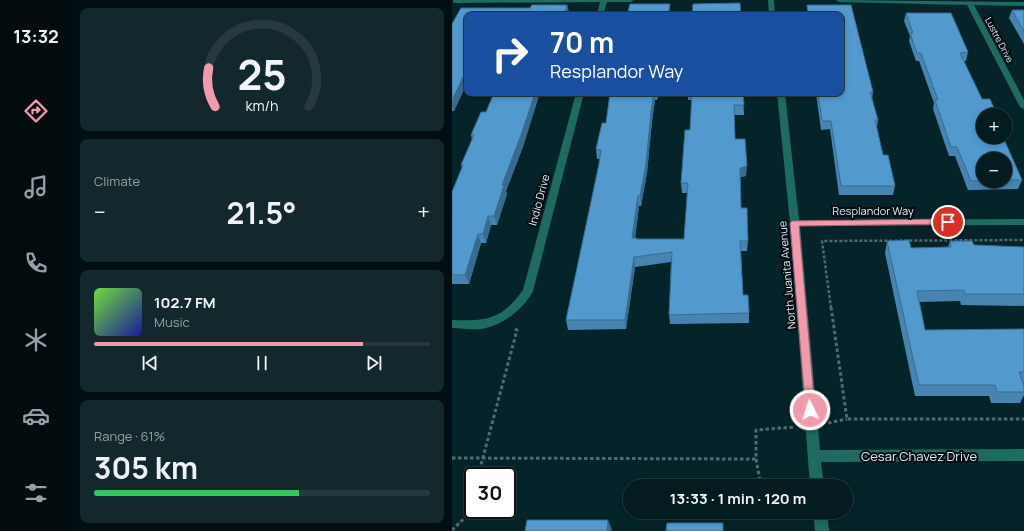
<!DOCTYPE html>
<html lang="en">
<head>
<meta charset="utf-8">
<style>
	body { margin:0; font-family:Manrope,sans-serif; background:#12282d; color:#f1f3f6; height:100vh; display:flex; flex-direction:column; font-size:15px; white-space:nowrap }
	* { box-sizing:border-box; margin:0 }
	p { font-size:13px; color:#97a1a5 }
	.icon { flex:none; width:22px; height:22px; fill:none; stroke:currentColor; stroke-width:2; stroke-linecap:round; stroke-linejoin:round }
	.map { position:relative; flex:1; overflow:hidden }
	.panel { display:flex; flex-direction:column; gap:8px; padding:8px; background:#020f12; width:380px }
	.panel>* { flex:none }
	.banner { position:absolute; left:12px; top:12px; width:380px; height:84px; border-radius:8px; box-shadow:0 2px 6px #0003,0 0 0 1px #25393e; background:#1a4fa0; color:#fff; overflow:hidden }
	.tools { position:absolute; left:524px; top:108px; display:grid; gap:8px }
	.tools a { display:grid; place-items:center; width:36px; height:36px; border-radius:50%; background:#041b20; box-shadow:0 2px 6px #0003,0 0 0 1px #25393e; font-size:20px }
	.speed { position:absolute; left:12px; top:467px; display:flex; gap:8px; font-size:20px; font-weight:700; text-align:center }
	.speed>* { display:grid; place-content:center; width:52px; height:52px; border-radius:50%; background:#041b20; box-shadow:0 2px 6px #0003,0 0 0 1px #25393e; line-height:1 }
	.speed .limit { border:2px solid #111; border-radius:6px; background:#fff; color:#111 }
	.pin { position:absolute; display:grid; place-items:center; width:34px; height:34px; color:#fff; margin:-17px; border:2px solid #fff; border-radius:50%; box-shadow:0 1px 4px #0007 }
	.me { position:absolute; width:44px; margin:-22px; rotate:356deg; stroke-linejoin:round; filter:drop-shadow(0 0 3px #0008) }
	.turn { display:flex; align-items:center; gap:14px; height:84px; padding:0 20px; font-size:18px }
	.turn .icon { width:52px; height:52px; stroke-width:2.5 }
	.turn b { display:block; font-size:28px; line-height:34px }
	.big { font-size:30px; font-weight:700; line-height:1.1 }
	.panel .card { flex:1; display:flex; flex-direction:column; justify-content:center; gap:6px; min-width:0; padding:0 14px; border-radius:8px; background:#12282d }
	.panel .dial { align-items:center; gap:0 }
	.dial svg { height:104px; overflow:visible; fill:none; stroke:#25393e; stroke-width:7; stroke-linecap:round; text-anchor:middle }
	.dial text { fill:#f1f3f6; stroke:none }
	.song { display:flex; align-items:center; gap:12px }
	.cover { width:48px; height:48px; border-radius:6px; background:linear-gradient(135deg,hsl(100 70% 55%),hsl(240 70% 35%)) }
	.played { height:4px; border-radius:2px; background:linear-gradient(90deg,#f29aad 80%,#25393e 80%) }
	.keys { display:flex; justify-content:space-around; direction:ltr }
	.heat { display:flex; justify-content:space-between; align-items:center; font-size:22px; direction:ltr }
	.charge { height:6px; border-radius:3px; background:linear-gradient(90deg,#34c759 61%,#25393e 0) }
	.trip { position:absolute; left:171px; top:479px; width:230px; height:40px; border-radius:20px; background:#041b20; box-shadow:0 2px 6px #0003,0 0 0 1px #25393e; font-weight:700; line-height:40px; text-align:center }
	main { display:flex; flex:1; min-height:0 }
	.menu { display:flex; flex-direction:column; width:72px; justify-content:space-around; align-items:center; background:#020b0d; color:#97a1a5 }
	.menu .icon { width:28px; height:28px }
	.menu .current { color:#f29aad }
	.menu b { font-size:18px; color:#f1f3f6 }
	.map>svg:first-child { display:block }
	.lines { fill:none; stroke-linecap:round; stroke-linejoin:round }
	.path-far1 { stroke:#4f6a70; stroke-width:2.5; stroke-dasharray:3 2; stroke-linecap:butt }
	.path { stroke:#4f6a70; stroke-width:3; stroke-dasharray:3.5 2.5; stroke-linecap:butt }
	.minor { fill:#1e6b60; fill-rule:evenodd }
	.wall { fill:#4784b1; fill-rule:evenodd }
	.shaded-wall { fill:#396b90 }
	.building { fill:#5299ce; stroke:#396b90 }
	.route { fill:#f29aad; stroke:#9d6470 }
	.labels { text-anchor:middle; stroke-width:4; stroke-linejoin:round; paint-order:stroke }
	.far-street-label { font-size:9px; fill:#dcf1f6; stroke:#000c0f }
	.street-label { font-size:11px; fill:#dcf1f6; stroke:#000c0f }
	.near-street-label { font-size:13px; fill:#dcf1f6; stroke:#000c0f }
</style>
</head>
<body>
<main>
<nav class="menu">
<b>13:32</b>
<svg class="icon current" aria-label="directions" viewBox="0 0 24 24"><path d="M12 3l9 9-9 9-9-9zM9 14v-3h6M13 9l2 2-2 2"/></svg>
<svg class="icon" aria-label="music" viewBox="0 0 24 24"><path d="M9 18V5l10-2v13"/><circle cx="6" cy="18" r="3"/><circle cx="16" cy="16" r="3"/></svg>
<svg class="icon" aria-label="phone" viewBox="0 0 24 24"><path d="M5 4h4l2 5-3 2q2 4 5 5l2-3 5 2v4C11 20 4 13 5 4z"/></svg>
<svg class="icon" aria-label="climate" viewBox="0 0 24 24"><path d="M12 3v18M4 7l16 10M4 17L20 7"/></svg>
<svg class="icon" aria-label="car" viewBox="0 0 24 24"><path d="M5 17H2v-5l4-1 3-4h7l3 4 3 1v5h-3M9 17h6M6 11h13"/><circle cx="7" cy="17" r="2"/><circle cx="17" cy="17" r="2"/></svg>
<svg class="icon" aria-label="filters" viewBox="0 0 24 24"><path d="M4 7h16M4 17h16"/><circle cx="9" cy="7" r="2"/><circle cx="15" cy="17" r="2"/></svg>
</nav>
<section class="panel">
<div class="card dial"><svg viewBox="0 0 100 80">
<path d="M14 69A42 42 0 1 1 86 69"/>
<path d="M14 69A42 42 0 0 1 9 39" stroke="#f29aad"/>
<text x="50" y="56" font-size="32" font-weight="700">25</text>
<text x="50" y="72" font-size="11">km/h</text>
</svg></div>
<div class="card"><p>Climate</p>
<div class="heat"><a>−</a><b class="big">21.5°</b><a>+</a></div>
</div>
<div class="card">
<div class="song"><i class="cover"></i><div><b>102.7 FM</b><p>Music</p></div></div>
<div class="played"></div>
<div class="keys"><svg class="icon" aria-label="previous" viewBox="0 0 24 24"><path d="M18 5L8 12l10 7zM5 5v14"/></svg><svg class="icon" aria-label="pause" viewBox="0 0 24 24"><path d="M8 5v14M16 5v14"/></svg><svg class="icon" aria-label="next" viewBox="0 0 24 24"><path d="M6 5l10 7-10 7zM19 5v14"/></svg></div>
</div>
<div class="card"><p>Range · 61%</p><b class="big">305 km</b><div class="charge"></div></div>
</section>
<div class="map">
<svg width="572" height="531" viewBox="0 0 572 531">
	<rect width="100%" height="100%" fill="#05242a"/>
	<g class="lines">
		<path class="path-far1" d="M379,308L370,241L572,240"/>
		<path class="path" d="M379,307L395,419H572
			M376,423L395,419
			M0,458L304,459
			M26,476L65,330L62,328
			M309,486L304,459V430L343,427
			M0,530L21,510"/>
		<path class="minor" d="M1,0H182L179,2H155L151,15H145L148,2L3,3L1,2Z
			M316,0H322L323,15H317Z
			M384,0L572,2V6L522,5L572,100V109L568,107L515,5L387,2Z
			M124,93H132L81,291C71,310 50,326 29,329C19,330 9,328 0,328V320C35,321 49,320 71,290Z
			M325,93H333L347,220L572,219V225L348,226L368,450L572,449V461L369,462L372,486H358L338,223Z
			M361,512H375L377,531H363Z"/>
	</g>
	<path class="wall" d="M80,5H115L117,13L116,15H15V83L2,111H0V24L9,8H78Z
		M355,5H399L421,92L420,98L426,120L425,128L431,155H436L443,186L441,195H387L378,129L369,130L364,93H389V15H355Z
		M560,10H572V44L557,18Z
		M454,13L516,52L514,61H512L531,115L570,180L566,189L516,190L503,156H497L481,109L482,103L467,61H464L457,41L458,36L452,21ZM553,159V181H531Z
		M158,93H207L205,100H203L200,121L195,173L189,206H187L183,238H185V239H232L236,193H230L229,183L238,130L240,100H236V93H291L292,115H282L283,139L294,176L288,177L289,208L296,241L295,251H289L291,295L297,313V323L218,324L217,315L219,262L183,267L174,329L116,330L114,320L148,159H145L144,149L154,123Z
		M34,112L72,144L54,191L55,194L45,225H39L34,243H29L17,284H0V192L10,168L9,165L20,140L19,135Z
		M435,241L459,248L496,247L498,241L522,245L572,247V306L509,305L508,301L467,302L473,330L572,329V383H571L572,386V395L568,403H539L537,396H463L433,253Z"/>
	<path class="shaded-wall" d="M218,4V15H216Z
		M115,5L117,13L116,15H112Z
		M15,69V83L2,111L0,106V100Z
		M83,93H88L72,144L54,191L55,194L45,225L42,216L50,185Z
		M202,93H203V100L200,121L195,173L189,206L188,196Z
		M205,93H207L205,100Z
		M295,166L294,176L288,177V168Z
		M186,196L187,206L182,247L180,238Z
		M36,216L39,225L34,243L31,234Z
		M26,234L29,243L17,284L13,275Z
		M182,257L183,267L174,329L173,320Z
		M156,520L160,530L159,531H155Z"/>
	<path class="building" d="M288,3L289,15H240L241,4Z
		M178,4H218L216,15H175Z
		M80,5H115L112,15H15V69L0,100V24L9,8H78Z
		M355,5H399L421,92H418L426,120H423L431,155H436L443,186H389L379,121H370L366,93H389V15H356Z
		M560,10H572V32Z
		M454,13H499L516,52L508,53L530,99H538L545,115H531V137H551L570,180H553V159H531V181H519L505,147H499L483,100H486L469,53H465L458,33H461Z
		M42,93H83L69,135L50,185H52L42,216H36L31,234H26L13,275H0V192L11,165H9L22,135H19L29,112H34Z
		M158,93H202L199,111L194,164L188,196H186L180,238H185L184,239H232L236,183H229L233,130H238L240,93H291L292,105H282L283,139H293L295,166L288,168L289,208H295L296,241H288L291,295H296L297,313L217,315L220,252L182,257L173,320H114L147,164L149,150L144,149L150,123H154Z
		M457,240L459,248L499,247L498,241H520L522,245L572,247V294H513L512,290L465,291L473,330L572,329V372H567L572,386V392H545L543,385H467L435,241Z
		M75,520H156L155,531H73Z
		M215,523H271V531H214Z"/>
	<path class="route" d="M496,219L499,220V224L347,226L363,410L362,414H354L338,223L340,221Z"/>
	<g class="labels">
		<g class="far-street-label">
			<text transform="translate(547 40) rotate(62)" y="3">Lustre Drive</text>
		</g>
		<g class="street-label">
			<text transform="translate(87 200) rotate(-75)" y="4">Indio Drive</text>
			<text x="421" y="215">Resplandor Way</text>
			<text transform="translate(335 275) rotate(-95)" y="4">North Juanita Avenue</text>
		</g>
		<g class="near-street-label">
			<text x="467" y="461">Cesar Chavez Drive</text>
		</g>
	</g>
</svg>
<div class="tools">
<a>+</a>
<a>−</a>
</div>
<div class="speed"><div class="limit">30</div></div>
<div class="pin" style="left:496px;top:222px;background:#d93025"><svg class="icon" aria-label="arrive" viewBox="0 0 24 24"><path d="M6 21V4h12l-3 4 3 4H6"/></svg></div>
<svg class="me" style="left:358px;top:410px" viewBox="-20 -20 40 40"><circle r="17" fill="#f29aad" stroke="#fff" stroke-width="3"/><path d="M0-11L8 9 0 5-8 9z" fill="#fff"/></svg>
<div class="trip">13:33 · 1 min · 120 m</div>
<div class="banner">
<div class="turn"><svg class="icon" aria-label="right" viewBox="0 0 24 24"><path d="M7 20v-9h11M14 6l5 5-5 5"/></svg><div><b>70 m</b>Resplandor Way</div></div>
</div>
</div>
</main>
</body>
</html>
